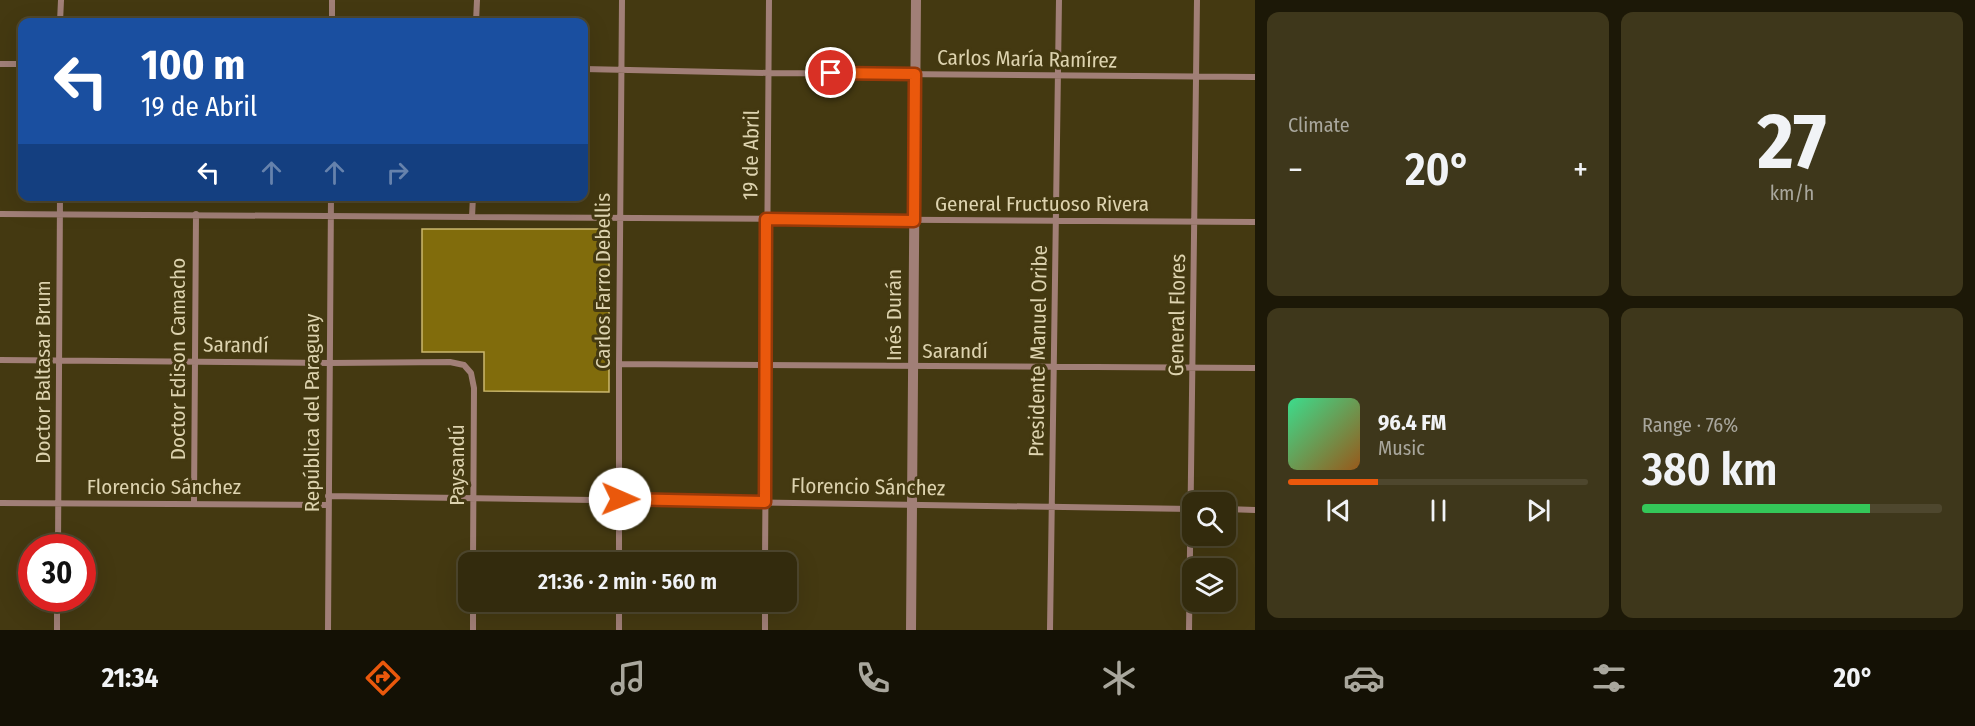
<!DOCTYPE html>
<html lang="en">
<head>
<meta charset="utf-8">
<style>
	body { margin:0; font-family:"Fira Sans Condensed",sans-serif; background:#3e371b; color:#f1f3f6; height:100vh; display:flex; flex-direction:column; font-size:22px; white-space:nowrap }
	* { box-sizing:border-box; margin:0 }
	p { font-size:20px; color:#a9a79d }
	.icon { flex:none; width:33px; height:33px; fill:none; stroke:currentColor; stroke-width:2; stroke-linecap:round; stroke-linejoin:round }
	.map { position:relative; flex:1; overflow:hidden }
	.side { display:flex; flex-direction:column; gap:12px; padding:12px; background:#1c1807; width:720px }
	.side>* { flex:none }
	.hud { position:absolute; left:18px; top:18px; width:570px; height:183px; border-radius:12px; box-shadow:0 6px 24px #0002,0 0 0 2px #4e472e; background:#1a4fa0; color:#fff; overflow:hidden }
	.tools { position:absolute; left:1182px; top:492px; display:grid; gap:12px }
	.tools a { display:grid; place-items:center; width:54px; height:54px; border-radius:12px; background:#332b0d; box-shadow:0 6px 24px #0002,0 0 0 2px #4e472e; font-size:30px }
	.speed { position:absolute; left:18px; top:534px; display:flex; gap:12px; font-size:30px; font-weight:700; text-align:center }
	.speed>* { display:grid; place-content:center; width:78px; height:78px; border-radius:50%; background:#332b0d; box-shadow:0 6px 24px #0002,0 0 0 2px #4e472e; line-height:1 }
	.speed .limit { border:9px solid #d22; background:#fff; color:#111 }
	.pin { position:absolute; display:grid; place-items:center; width:51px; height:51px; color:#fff; margin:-26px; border:3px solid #fff; border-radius:50%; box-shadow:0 2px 6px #0007 }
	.me { position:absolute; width:66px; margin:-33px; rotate:91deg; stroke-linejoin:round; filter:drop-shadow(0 0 4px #0008) }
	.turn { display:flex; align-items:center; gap:21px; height:126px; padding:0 24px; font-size:27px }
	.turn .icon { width:78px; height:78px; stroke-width:2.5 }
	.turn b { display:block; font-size:42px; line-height:51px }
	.lanes { display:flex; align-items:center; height:57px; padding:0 24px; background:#0003; justify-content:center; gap:30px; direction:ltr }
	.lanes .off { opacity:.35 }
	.big { font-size:45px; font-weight:600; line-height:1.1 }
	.side .card { flex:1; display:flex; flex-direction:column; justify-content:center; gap:9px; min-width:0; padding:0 21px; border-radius:12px; background:#3e371b }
	.side .dial { align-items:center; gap:0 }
	.dial b { font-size:78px; line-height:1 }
	.song { display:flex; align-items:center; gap:18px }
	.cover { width:72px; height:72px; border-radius:9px; background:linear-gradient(135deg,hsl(150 70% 55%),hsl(30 70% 35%)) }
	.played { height:6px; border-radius:3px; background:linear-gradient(90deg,#ea580c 30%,#4e472e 30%) }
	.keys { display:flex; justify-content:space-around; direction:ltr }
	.heat { display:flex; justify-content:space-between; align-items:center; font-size:33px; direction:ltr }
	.charge { height:9px; border-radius:4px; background:linear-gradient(90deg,#34c759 76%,#4e472e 0) }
	.side .tiles { flex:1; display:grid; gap:12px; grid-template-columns:repeat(2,1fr) }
	.trip { position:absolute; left:458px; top:552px; width:339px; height:60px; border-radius:12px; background:#332b0d; box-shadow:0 6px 24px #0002,0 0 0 2px #4e472e; font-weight:600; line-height:60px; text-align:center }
	.menu { display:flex; height:96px; justify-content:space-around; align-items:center; background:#141105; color:#a9a79d }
	.menu .icon { width:42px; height:42px }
	.menu .current { color:#ea580c }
	.menu b { font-size:27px; color:#f1f3f6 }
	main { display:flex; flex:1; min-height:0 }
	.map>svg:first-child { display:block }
	.building { fill:#816c0c; stroke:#ccb86d; stroke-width:1.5 }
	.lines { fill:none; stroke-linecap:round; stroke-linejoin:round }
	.minor { stroke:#a17f77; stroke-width:6 }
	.tertiary { stroke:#a17f77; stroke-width:10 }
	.route-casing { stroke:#983908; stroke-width:15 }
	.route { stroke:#ea580c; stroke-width:10 }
	.labels { text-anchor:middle; stroke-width:6; stroke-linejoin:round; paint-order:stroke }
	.street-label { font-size:21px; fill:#ddd3af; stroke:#443911 }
</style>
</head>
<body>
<main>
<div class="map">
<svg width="1255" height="630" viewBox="0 0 1255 630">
	<rect width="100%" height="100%" fill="#443911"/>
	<path class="building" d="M422,229H609V392L484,391V352H422Z"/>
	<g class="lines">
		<path class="minor" d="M60,22L61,0
			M332,22V0
			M476,22L477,0
			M0,64H22
			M584,69L768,73L1255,77
			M0,214L1255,222
			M472,217L473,196
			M0,360L329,363L450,362L464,365L471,373L474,388L473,562
			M619,364L1255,368
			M328,496L1192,509
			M0,503L328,505
			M194,504L196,214
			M1226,509L1255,510
			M58,548L60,196
			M619,562V364L622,0
			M765,562L769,0
			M765,602V630
			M57,630V598
			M328,630L331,196
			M473,630V602
			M619,630V602
			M1050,630L1059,0
			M1189,630L1197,0"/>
		<path class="tertiary" d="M911,630L916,0"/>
	</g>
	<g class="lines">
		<g class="route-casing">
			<path id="route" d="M620,499L765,502L766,219L914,221L915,74L831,73"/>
		</g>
		<use href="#route" class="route"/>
	</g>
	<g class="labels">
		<g class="street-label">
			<text transform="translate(1027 59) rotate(1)" y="7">Carlos María Ramírez</text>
			<text transform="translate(751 155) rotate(-89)" y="7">19 de Abril</text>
			<text x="1042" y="211">General Fructuoso Rivera</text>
			<text transform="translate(603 281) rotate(-90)" y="7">Carlos Farro Debellis</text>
			<text transform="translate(894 315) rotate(-90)" y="7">Inés Durán</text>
			<text transform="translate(1177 315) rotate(-89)" y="7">General Flores</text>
			<text transform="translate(236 345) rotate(1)" y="7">Sarandí</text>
			<text x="955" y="358">Sarandí</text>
			<text transform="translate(1038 351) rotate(-89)" y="7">Presidente Manuel Oribe</text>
			<text transform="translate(178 359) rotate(-90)" y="7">Doctor Edison Camacho</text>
			<text transform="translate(43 372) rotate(-90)" y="7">Doctor Baltasar Brum</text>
			<text transform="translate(312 413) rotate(-90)" y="7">República del Paraguay</text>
			<text transform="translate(457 465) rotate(-90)" y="7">Paysandú</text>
			<text x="164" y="494">Florencio Sánchez</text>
			<text transform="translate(868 487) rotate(1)" y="7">Florencio Sánchez</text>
		</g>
	</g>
</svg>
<div class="tools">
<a><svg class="icon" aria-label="search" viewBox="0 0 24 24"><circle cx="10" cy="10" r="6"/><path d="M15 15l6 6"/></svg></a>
<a><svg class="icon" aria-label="layers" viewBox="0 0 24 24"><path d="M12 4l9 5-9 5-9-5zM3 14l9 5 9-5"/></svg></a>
</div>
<div class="speed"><div class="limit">30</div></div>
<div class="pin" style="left:831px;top:73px;background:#d93025"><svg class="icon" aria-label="arrive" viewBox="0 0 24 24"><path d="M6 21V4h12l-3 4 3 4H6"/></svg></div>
<svg class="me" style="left:620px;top:499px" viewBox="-20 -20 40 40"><circle r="19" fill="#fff"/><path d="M0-13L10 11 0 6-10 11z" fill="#ea580c"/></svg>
<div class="trip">21:36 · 2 min · 560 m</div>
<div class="hud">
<div class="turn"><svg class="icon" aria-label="left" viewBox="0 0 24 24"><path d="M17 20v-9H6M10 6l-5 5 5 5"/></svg><div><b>100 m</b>19 de Abril</div></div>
<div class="lanes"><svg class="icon" aria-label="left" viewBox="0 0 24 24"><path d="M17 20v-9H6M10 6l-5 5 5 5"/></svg><svg class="icon off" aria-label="ahead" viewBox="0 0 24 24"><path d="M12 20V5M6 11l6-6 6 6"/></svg><svg class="icon off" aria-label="ahead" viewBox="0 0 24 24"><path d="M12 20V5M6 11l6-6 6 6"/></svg><svg class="icon off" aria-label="right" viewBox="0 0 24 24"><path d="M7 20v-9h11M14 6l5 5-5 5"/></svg></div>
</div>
</div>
<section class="side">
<div class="tiles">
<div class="card"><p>Climate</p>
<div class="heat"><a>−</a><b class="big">20°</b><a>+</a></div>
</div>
<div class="card dial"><b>27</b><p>km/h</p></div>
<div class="card">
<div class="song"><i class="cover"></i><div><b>96.4 FM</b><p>Music</p></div></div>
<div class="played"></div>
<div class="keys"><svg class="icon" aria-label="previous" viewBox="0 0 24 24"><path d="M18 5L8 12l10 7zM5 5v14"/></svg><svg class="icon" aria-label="pause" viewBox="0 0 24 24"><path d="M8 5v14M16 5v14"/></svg><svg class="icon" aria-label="next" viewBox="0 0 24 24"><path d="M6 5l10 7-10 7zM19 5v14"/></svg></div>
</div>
<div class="card"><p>Range · 76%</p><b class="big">380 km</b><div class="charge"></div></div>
</div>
</section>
</main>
<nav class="menu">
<b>21:34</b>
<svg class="icon current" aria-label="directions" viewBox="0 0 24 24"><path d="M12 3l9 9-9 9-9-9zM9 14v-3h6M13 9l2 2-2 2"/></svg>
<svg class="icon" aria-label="music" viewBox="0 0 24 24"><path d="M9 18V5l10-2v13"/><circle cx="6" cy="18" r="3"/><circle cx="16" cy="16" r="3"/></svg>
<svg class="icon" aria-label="phone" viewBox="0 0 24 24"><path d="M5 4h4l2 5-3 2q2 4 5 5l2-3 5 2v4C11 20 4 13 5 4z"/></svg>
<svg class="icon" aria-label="climate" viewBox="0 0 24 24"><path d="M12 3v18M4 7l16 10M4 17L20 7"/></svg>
<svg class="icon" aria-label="car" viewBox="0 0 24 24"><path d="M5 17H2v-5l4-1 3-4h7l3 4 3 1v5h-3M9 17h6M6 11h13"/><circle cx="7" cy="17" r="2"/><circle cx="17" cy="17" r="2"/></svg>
<svg class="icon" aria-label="filters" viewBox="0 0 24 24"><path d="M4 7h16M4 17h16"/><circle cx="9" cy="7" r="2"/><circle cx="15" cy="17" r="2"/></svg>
<b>20°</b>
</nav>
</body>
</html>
